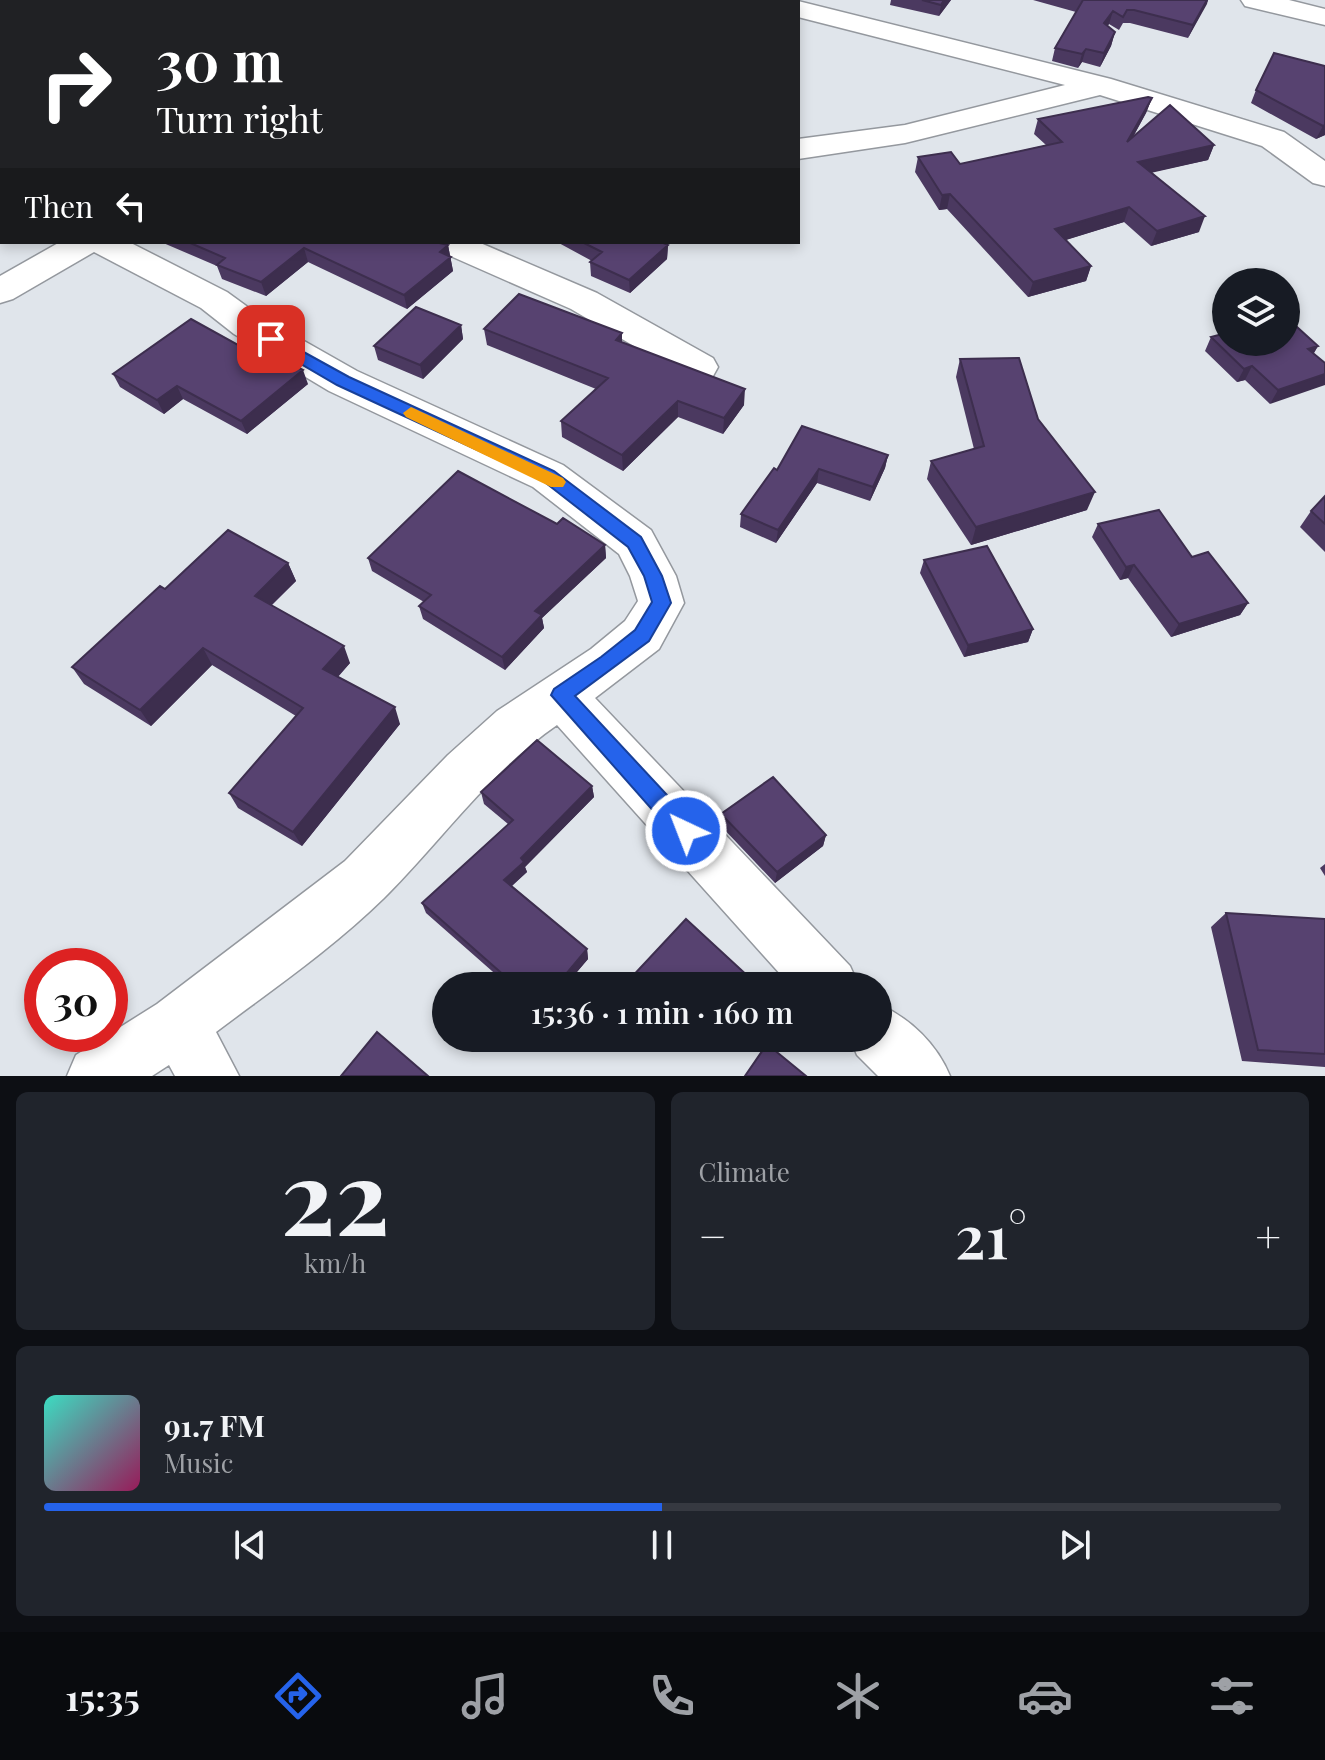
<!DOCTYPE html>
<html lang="en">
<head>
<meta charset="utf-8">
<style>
  :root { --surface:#171b24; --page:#20242c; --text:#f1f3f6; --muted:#9ea1a6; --line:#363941; --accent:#2563eb }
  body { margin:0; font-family:"Playfair Display",serif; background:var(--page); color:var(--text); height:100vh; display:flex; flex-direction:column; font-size:30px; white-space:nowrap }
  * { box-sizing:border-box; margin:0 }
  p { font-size:26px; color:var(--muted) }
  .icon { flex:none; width:44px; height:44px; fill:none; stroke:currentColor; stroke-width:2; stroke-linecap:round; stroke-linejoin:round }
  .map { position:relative; height:1076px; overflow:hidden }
  .sheet { display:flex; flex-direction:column; gap:16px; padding:16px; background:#0d0f14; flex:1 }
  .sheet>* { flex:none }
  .hud { position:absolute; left:0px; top:0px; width:800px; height:244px; box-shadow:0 4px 12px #0003; background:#202124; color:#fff; overflow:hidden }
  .buttons { position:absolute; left:1212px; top:268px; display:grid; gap:16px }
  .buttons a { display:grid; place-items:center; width:88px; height:88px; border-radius:50%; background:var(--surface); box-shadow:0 4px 12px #0003; font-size:40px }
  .speed { position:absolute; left:24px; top:948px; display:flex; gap:16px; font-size:40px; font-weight:700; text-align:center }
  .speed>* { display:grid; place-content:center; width:104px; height:104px; border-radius:50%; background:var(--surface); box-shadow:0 4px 12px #0003; line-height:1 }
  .speed .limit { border:12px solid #d22; background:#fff; color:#111 }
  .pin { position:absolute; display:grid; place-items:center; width:68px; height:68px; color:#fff; margin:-34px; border-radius:16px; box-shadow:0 4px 12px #0006 }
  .me { position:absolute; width:88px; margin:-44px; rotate:317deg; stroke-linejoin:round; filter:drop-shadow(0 0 6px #0008) }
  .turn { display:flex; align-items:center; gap:28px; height:168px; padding:0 24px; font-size:36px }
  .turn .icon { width:104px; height:104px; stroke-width:2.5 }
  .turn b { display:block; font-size:56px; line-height:68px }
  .then { display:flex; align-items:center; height:76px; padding:0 24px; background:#0003; gap:16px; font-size:30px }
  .big { font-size:60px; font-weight:600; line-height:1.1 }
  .sheet .card { flex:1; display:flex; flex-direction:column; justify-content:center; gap:12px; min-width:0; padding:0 28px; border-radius:12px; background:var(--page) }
  .sheet .dial { align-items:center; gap:0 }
  .dial b { font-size:104px; line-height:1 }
  .song { display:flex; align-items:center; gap:24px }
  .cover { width:96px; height:96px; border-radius:12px; background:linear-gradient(135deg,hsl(170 70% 55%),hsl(330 70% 35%)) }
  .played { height:8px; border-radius:4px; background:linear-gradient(90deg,var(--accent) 50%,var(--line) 50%) }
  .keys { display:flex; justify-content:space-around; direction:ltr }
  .heat { display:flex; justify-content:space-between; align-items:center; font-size:44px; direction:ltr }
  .sheet .tiles { flex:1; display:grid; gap:16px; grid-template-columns:1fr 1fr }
  .card:last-child { grid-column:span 2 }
  .trip { position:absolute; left:432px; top:972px; width:460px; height:80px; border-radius:40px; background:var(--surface); box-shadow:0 4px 12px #0003; font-weight:600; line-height:80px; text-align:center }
  .dock { display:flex; height:128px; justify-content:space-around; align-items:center; background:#090b0e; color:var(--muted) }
  .dock .icon { width:56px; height:56px }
  .dock .active { color:var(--accent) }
  .dock b { font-size:36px; color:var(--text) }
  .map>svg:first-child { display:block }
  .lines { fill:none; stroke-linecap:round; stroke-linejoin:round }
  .minor-casing { stroke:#94989e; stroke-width:3 }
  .minor { fill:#fff; fill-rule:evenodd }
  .wall { fill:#4b3960 }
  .shaded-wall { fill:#3d2e4e }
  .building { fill:#574270; stroke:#3d2e4e; stroke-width:2 }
  .route { fill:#2563eb; stroke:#184099; stroke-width:2 }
  .slow { fill:#f59e0b }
</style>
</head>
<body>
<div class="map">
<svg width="1325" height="1076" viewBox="0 0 1325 1076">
  <rect width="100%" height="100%" fill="#e0e5eb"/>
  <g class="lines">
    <g class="minor-casing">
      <path id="minor" d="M 1241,0 L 1289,0 L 1325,9 L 1325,25 L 1245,6 Z
        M 798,1 L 1111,79 L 1284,132 L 1325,161 L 1325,186 L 1313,183 L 1262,146 L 1100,95 L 905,143 L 798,159 L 798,139 L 905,125 L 1065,85 L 798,17 L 798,2 L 793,2 Z
        M 0,90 L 2,90 L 2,109 L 0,109 Z
        M 60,242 L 129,242 L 227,292 L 260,316 L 357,371 L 563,465 L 651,530 L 676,576 L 684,603 L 659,649 L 595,698 L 850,966 L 859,986 L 791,986 L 557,725 C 489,772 442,840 384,898 C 333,948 273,989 216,1032 L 239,1076 L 175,1076 L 169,1065 L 152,1076 L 67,1076 L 76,1055 L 157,1004 L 345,861 L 448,755 L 497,711 L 591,649 L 625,621 L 638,601 L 630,576 L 619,554 L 533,487 L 329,391 L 234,334 L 201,308 L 94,252 L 13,299 L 0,303 L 0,276 Z
        M 421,242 L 478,242 L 597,293 L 713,358 L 718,367 L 713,376 L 699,380 L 685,376 L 571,309 L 446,254 L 426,250 Z
        M 878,1004 C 910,1018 937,1044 950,1076 L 878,1076 L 857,1055 L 850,1038 L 878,1038 Z"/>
    </g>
    <use href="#minor" class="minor"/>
  </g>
  <path class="wall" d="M 891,0 L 951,0 L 939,16 L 890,5 Z
    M 1033,0 L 1208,0 L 1188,38 L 1130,23 L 1123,23 L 1119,30 L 1109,24 L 1107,26 L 1115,32 L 1111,46 L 1100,67 L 1082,62 L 1078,68 L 1052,61 L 1055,48 L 1076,12 Z
    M 1325,66 L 1325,135 L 1316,139 L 1251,103 L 1256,90 Z
    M 1152,98 L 1146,113 L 1133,137 L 1214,145 L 1208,160 L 1152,172 L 1199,232 L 1151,246 L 1124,222 L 1065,240 L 1091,266 L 1086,281 L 1028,297 L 947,209 L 939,210 L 915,172 L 918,157 L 960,164 L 1046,145 L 1034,134 L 1038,119 Z
    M 161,242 L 435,242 L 448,245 L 453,271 L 407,309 L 308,262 L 266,296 L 222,279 L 217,266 Z
    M 557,242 L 661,242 L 668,245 L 667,259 L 630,293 L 591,276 L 590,262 L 592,261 Z
    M 461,325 L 463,339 L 423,379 L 378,360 L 374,346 Z
    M 484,329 L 622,333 L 622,342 L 744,405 L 723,434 L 678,417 L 623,471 L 562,437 L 561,421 L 596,389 L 487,345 Z
    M 1211,337 L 1318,346 L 1314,353 L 1270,404 L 1245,380 L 1237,382 L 1205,351 Z
    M 960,359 L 1038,419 L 1087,510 L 971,545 L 927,479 L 931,461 L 974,449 L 956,377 Z
    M 113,374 L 308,384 L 247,434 L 183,399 L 164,414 L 120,387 Z
    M 888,455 L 885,468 L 870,501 L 817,483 L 776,543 L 740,527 L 741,514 L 777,470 Z
    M 1325,496 L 1325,552 L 1300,527 L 1311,511 Z
    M 557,524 L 605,545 L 606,558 L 542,618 L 544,628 L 505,670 L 423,619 L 419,606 L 424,602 L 372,571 L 368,558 Z
    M 1098,524 L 1192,557 L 1248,603 L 1240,615 L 1171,637 L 1128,578 L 1120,580 L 1092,537 Z
    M 924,560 L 1033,629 L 1028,642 L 964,657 L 920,573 Z
    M 288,563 L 296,581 L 272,605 L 350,663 L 338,677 L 400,724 L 302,846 L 238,808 L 229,793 L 296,716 L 212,665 L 151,726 L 84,684 L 72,667 L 165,589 Z
    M 592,786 L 594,797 L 525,867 L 527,872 L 512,886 L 587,949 L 588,959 L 565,986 L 509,986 L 426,913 L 422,903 L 508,824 L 484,804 L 481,792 Z
    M 721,814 L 826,835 L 823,846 L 775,883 L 720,825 Z
    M 1325,864 L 1325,876 L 1320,868 Z
    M 1226,913 L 1325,919 L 1325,1067 L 1242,1061 L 1211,927 Z
    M 678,1038 L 705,1038 L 692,1052 Z"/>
  <path class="shaded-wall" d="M 944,0 L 951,0 L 939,16 L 941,5 Z
    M 1207,0 L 1208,0 L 1207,4 L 1188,38 L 1193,25 Z
    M 1113,11 L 1109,24 L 1100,36 L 1104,23 Z
    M 1115,32 L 1111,46 L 1100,67 L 1104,53 Z
    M 1086,49 L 1082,62 L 1078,68 L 1082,54 Z
    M 1152,98 L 1146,113 L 1122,157 L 1127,142 Z
    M 1325,125 L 1325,135 L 1316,139 L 1323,126 Z
    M 1214,145 L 1208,160 L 1133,177 L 1138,162 Z
    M 2,188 L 2,205 L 0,206 L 0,189 Z
    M 950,194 L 947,209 L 939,210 L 942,195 Z
    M 1129,207 L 1124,222 L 1050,245 L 1055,229 Z
    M 1205,216 L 1199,232 L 1151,246 L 1157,231 Z
    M 448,245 L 453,271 L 407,309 L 404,295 L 440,252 Z
    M 668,245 L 667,259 L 630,293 L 629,280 Z
    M 304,248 L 308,262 L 266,296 L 261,282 Z
    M 1091,266 L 1086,281 L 1028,297 L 1033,282 Z
    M 461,325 L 463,339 L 423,379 L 420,365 Z
    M 622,333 L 622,349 L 616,340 Z
    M 1318,346 L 1310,359 L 1308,349 Z
    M 1252,366 L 1245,380 L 1237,382 L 1244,369 Z
    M 303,370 L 308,384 L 247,434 L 241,421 Z
    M 1325,374 L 1325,385 L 1270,404 L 1278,390 Z
    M 177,386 L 183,399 L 164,414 L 157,400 Z
    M 745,389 L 744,405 L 723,434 L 724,418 Z
    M 678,401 L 678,417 L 623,471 L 622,455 Z
    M 888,455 L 885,468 L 870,501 L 873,487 Z
    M 819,469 L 817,483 L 776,543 L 778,530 Z
    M 1095,492 L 1087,510 L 971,545 L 976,527 Z
    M 605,545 L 606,558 L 542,618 L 544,628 L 505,670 L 502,657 L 535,611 Z
    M 288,563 L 296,581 L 263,613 L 255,596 Z
    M 1134,565 L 1128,578 L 1120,580 L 1126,567 Z
    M 1248,603 L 1240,615 L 1171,637 L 1179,624 Z
    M 1033,629 L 1028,642 L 964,657 L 968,645 Z
    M 344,646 L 350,663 L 330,685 L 323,669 Z
    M 203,648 L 212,665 L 151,726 L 140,710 Z
    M 395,707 L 400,724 L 302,846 L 293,832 Z
    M 592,786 L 594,797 L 525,867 L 527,872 L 507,890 L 504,880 L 521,858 Z
    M 826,835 L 823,846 L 775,883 L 777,872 Z
    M 587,949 L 588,959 L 565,986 L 556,986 Z
    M 698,1038 L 705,1038 L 692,1052 L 693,1044 Z"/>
  <path class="building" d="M 0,0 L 650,0 L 655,2 L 2,2 L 2,86 L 0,87 Z
    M 922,0 L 944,0 L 941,5 Z
    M 1082,0 L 1207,0 L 1193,25 L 1134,10 L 1127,10 L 1123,17 L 1113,11 L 1104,23 L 1115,32 L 1104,53 L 1086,49 L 1082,54 L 1055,48 L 1083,0 Z
    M 1274,53 L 1325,66 L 1325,125 L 1323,126 L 1256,90 Z
    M 1148,97 L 1152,98 L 1127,142 L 1170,105 L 1214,145 L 1138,162 L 1205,216 L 1157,231 L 1129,207 L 1055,229 L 1091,266 L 1033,282 L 950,194 L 942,195 L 918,157 L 951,152 L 960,164 L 1062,142 L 1038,119 Z
    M 0,113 L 2,114 L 2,188 L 0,189 Z
    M 188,242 L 435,242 L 448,245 L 440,252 L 451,257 L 404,295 L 304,248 L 261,282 L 217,265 L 225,258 Z
    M 582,242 L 661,242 L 668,245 L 629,280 L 590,262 L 602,252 Z
    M 519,294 L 622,333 L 616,340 L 745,389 L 724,418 L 678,401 L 622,455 L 561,421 L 608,378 L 484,329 Z
    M 416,307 L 461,325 L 420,365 L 374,346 Z
    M 1286,317 L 1318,346 L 1308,349 L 1325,363 L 1325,374 L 1278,390 L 1252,366 L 1244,369 L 1211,337 L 1226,333 L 1226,342 L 1286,342 Z
    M 191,319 L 258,356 L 265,350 L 303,370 L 241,421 L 177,386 L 157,400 L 113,374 Z
    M 1019,358 L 1038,419 L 1095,492 L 976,527 L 931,461 L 984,446 L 960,359 Z
    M 802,426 L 888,455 L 873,487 L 819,469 L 778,530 L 741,514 L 774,468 L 777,470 Z
    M 458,471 L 557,524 L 563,518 L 605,545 L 535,611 L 542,615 L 502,657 L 419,606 L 431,595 L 368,558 Z
    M 1325,496 L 1325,524 L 1311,511 Z
    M 1159,510 L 1192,557 L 1208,552 L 1248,603 L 1179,624 L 1134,565 L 1126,567 L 1098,524 Z
    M 228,530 L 288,563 L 255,596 L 344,646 L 323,669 L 395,707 L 293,832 L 229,793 L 303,708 L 203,648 L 140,710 L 72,667 L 160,586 L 165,589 Z
    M 987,546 L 1033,629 L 968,645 L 924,560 Z
    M 537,740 L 592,786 L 521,858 L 524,862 L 504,880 L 587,949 L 556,986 L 516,986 L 422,903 L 513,820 L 481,792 Z
    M 773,777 L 826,835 L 777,872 L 721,814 Z
    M 1226,913 L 1325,919 L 1325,1054 L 1258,1050 Z
    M 686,919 L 750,978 L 743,986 L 633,986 L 628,981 Z
    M 377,1032 L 428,1076 L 341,1076 Z
    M 687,1038 L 698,1038 L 693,1044 Z
    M 767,1044 L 806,1076 L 745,1076 Z"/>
  <path class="route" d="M 271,334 L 349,377 L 554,471 L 641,537 L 662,576 L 671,603 L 649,641 L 575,696 L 694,824 L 697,831 L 694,839 L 686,842 L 678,839 L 551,695 L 554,689 L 601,657 L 635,630 L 652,602 L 644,576 L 628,547 L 542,480 L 337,385 L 265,343 L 263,339 Z"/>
  <path class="slow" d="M 411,407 L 563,478 L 566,482 L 563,487 L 551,487 L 406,417 L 403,413 Z"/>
</svg>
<div class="buttons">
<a><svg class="icon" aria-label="layers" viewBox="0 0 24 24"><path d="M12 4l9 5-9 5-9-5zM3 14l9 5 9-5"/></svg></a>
</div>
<div class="speed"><div class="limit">30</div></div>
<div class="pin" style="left:271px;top:339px;background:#d93025"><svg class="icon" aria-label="arrive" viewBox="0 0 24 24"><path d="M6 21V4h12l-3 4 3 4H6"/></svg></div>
<svg class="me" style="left:686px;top:831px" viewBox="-20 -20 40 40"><circle r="17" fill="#2563eb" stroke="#fff" stroke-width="3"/><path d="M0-11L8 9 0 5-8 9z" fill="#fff"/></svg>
<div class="trip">15:36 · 1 min · 160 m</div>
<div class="hud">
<div class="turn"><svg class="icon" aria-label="right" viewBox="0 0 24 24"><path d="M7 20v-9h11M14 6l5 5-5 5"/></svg><div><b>30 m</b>Turn right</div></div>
<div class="then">Then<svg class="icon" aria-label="left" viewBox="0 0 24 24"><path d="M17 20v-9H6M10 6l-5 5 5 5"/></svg></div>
</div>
</div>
<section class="sheet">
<div class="tiles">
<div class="card dial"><b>22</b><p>km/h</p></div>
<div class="card"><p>Climate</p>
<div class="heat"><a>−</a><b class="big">21°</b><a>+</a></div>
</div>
<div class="card">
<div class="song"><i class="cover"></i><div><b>91.7 FM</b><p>Music</p></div></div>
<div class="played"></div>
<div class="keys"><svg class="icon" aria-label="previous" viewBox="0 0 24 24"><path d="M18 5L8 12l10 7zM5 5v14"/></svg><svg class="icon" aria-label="pause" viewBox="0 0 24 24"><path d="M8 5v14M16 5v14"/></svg><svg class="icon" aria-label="next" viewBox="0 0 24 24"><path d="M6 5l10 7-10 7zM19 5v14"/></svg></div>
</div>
</div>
</section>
<nav class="dock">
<b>15:35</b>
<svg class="icon active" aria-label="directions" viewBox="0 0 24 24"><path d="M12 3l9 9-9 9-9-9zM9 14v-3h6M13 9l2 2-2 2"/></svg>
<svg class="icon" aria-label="music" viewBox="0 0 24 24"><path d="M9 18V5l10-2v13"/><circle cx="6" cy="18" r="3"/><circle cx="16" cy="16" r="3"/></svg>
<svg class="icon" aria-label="phone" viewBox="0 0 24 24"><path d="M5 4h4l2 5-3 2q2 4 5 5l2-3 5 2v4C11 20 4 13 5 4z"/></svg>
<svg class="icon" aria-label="climate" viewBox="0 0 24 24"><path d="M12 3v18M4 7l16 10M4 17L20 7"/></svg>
<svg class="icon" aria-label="car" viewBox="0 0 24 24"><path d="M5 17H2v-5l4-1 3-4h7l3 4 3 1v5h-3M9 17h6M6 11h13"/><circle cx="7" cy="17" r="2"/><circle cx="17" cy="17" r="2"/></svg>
<svg class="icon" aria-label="filters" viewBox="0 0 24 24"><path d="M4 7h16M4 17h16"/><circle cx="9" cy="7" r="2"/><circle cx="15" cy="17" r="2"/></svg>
</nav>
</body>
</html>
